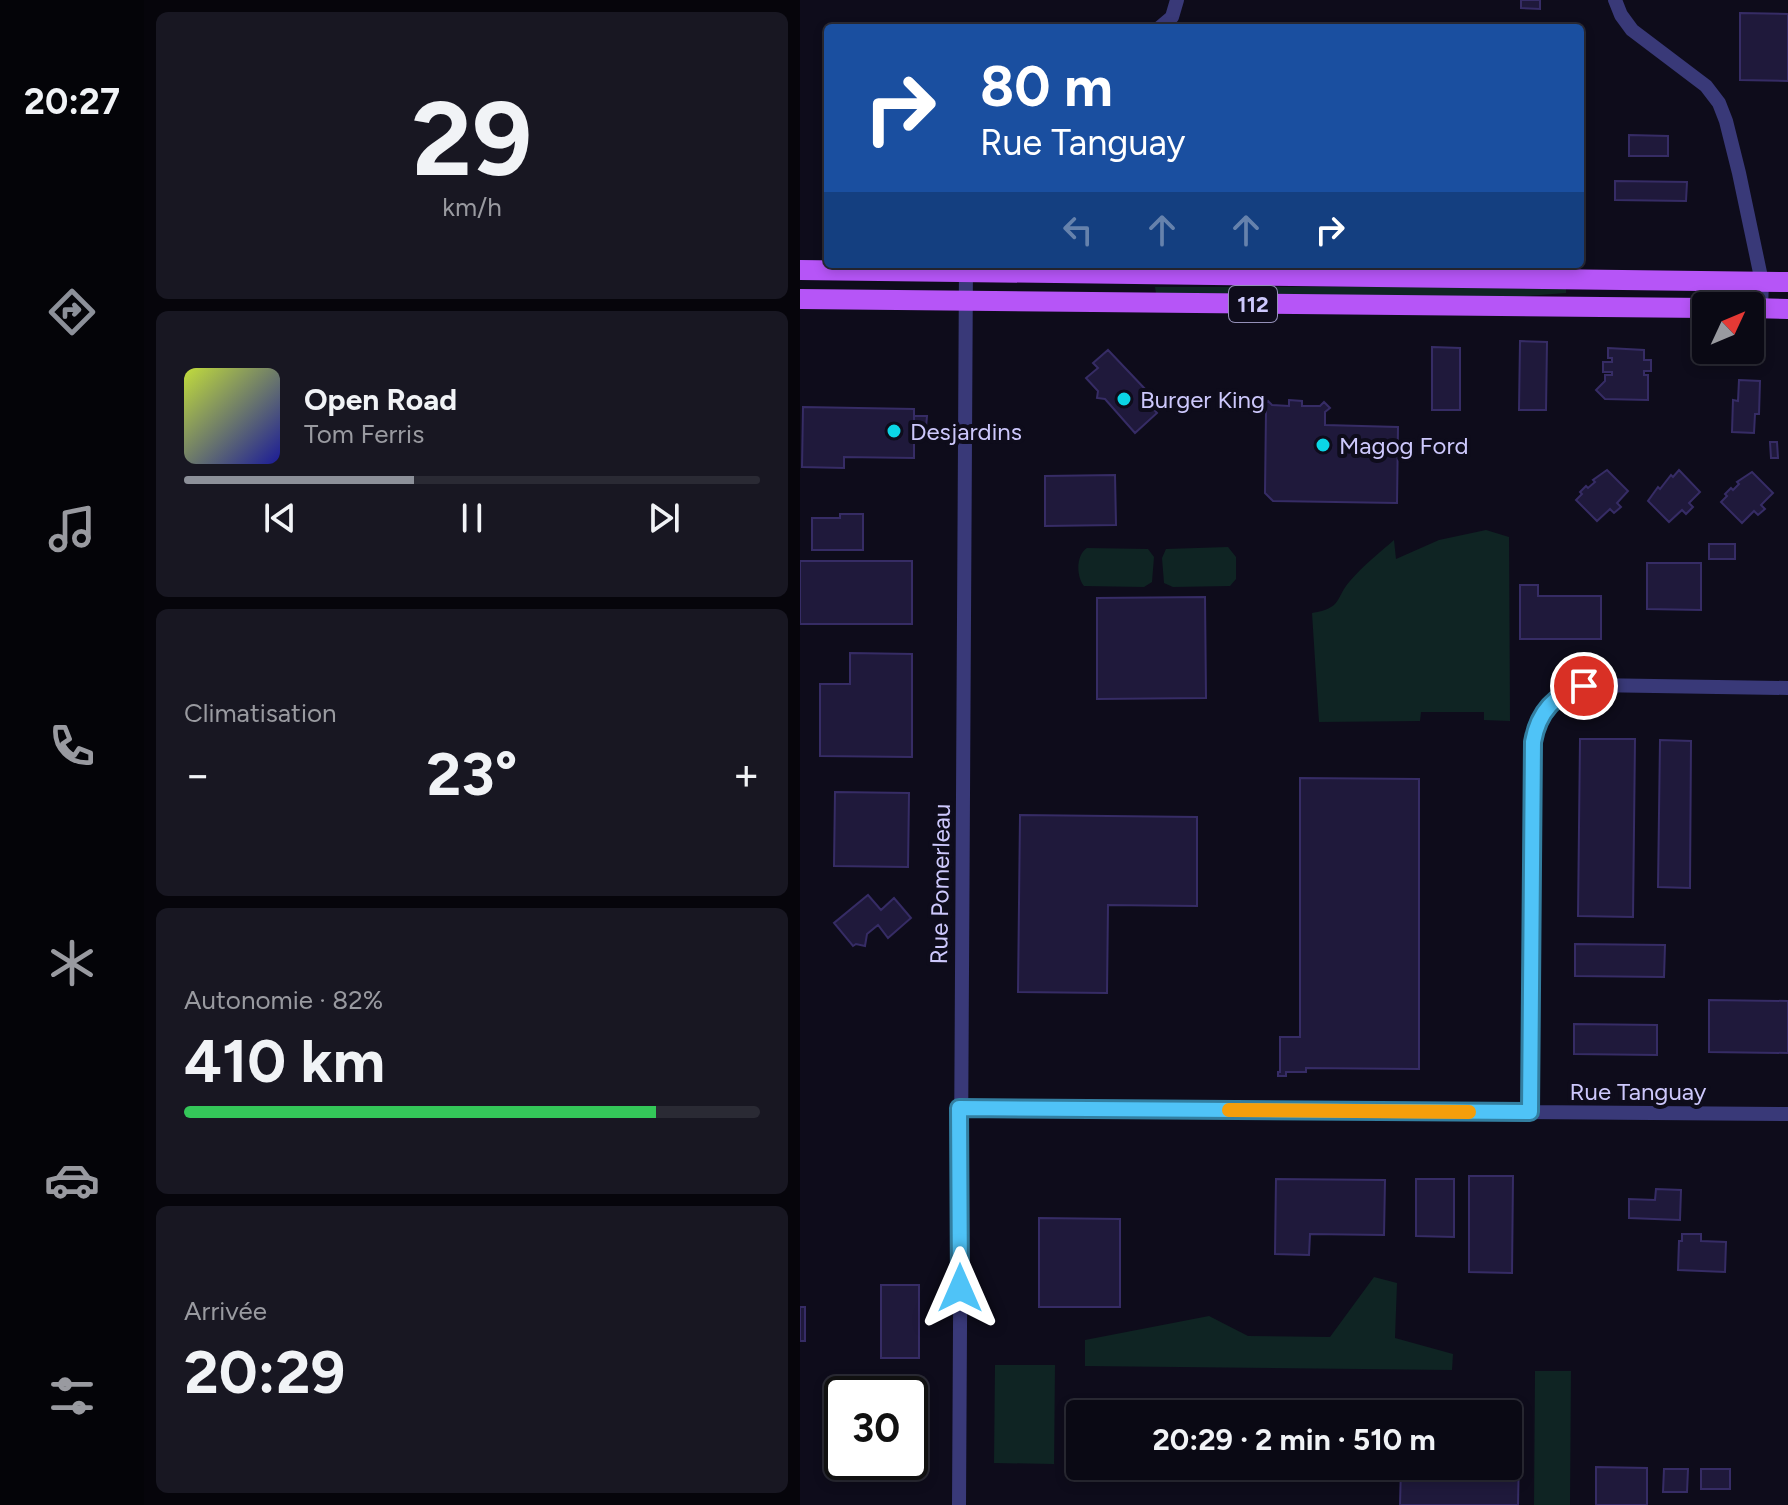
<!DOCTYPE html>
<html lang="fr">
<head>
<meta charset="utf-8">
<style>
  :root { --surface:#0a0914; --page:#181722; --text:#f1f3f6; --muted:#999aa0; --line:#2a2a34; --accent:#8c9099 }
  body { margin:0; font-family:Figtree,sans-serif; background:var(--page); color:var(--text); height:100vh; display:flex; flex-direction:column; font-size:30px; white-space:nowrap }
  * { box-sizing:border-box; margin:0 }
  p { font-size:26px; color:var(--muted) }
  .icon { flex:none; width:44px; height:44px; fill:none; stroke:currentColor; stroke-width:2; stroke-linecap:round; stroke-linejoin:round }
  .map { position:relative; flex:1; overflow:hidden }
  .panel { display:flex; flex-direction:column; gap:12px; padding:12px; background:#06050b; width:656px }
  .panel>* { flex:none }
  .guide { position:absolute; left:24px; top:24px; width:760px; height:244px; border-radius:8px; box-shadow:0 4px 12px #0003,0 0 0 2px var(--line); background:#1a4fa0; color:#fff; overflow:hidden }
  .needle { width:52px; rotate:46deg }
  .controls { position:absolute; left:892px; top:292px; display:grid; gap:16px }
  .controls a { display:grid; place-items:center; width:72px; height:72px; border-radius:8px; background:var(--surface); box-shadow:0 4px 12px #0003,0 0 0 2px var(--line); font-size:40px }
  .speed { position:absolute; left:24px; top:1376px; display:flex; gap:16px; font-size:40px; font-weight:700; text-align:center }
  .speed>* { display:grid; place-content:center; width:104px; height:104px; border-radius:50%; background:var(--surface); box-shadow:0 4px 12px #0003,0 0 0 2px var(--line); line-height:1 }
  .speed .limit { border:4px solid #111; border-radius:12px; background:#fff; color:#111 }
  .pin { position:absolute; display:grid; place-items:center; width:68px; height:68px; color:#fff; margin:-34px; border:4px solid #fff; border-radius:50%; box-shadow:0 2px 8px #0007 }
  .me { position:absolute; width:88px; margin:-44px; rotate:0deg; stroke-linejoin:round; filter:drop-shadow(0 0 6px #0008) }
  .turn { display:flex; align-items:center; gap:28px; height:168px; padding:0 24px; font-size:36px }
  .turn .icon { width:104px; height:104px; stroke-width:2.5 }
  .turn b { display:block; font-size:56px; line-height:68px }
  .lanes { display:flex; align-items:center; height:76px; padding:0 24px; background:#0003; justify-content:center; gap:40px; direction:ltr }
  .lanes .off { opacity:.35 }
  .big { font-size:60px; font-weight:700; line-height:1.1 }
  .panel .widget { flex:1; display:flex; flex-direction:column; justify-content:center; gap:12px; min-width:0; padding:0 28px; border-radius:12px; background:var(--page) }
  .panel .dial { align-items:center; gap:0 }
  .dial b { font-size:104px; line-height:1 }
  .song { display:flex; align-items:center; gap:24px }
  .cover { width:96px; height:96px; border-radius:12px; background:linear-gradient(135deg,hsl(70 70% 55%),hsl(240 70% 35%)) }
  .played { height:8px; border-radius:4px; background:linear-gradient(90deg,var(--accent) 40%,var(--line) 40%) }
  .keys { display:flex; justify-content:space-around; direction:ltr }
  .heat { display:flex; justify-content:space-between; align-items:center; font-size:44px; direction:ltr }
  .charge { height:12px; border-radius:6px; background:linear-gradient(90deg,#34c759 82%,var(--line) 0) }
  .trip { position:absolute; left:266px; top:1400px; width:456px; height:80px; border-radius:8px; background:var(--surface); box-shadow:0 4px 12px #0003,0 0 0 2px var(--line); font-weight:700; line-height:80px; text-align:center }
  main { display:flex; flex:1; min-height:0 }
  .tabs { display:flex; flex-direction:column; width:144px; justify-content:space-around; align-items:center; background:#040408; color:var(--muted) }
  .tabs .icon { width:56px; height:56px }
  .tabs .selected { color:var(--accent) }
  .tabs b { font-size:36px; color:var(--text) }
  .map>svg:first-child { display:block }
  .green { fill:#0f2423 }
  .building { fill:#1f193b; stroke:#362c65; stroke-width:2 }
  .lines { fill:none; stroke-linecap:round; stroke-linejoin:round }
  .street { stroke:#393978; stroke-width:14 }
  .primary { stroke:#b655f7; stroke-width:20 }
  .route-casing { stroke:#337fa1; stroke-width:20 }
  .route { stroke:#4fc3f7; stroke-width:14 }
  .slow { stroke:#f59e0b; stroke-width:14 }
  .poi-dot { fill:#0bd5e5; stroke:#0e0c1b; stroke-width:3 }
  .labels { text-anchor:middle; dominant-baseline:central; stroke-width:8; stroke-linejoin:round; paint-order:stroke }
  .shield { fill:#0e0c1b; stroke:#9490b8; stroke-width:2 }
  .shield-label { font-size:22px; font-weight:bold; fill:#cdc8fc }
  .poi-label { font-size:24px; fill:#cdc8fc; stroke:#0e0c1b; text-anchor:start }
  .street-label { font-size:24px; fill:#cdc8fc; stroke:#0e0c1b }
</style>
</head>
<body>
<main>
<nav class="tabs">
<b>20:27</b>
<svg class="icon selected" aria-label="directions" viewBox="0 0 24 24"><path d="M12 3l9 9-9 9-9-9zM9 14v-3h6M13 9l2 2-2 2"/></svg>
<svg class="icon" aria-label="music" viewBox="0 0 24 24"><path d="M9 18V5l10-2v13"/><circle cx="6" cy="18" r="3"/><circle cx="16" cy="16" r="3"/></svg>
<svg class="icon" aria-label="phone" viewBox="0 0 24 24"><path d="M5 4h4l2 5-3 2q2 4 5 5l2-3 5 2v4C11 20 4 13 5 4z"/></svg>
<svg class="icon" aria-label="climate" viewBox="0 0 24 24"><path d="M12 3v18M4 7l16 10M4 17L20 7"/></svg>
<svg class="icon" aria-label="car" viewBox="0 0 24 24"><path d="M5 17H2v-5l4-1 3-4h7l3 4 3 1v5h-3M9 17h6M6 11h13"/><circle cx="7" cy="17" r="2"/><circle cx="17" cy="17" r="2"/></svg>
<svg class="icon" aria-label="filters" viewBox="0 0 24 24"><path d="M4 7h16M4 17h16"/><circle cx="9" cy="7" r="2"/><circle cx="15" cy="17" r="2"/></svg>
</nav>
<section class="panel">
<div class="widget dial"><b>29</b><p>km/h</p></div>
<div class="widget">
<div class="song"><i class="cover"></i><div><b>Open Road</b><p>Tom Ferris</p></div></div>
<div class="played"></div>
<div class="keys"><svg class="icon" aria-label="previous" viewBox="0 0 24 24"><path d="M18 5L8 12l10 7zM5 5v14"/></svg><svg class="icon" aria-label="pause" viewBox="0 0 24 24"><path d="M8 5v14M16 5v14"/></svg><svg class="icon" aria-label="next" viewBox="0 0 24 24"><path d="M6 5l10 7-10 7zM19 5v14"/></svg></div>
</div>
<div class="widget"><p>Climatisation</p>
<div class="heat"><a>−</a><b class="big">23°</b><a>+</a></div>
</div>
<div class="widget"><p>Autonomie · 82%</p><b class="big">410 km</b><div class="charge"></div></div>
<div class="widget"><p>Arrivée</p><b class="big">20:29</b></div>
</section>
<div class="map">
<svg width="988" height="1505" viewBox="0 0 988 1505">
  <rect width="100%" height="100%" fill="#0e0c1b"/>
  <path class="green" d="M 355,287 L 766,287 L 766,293 L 713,297 L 356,293 Z
    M 686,530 L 709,537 L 710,721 L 684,720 L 684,712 L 621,712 L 620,721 L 519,722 L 512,613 C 543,608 535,598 550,581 C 563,566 579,553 594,540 L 596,559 L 639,540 Z
    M 428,547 L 436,557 L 436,579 L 430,586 L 373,587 L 364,583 L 362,558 L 366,549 Z
    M 287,548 L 348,549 L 354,557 L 352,582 L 344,587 L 284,586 C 276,576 276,555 287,548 Z
    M 574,1277 L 597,1283 L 595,1338 L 653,1354 L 652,1370 L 285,1366 L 285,1340 L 409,1316 L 448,1336 L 530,1337 Z
    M 195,1365 L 255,1365 L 254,1464 L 194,1463 Z
    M 735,1371 L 771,1371 L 770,1505 L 734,1505 Z"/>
  <path class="building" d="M 721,0 L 740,0 L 740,9 L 721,8 Z
    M 940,13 L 988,14 L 988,81 L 940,80 Z
    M 829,135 L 868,136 L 868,156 L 829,156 Z
    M 815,181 L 887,182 L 886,201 L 815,200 Z
    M 720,341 L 747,342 L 746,410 L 719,410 Z
    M 632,347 L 660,348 L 660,410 L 632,410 Z
    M 808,348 L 844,350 L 844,360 L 851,360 L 851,371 L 844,371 L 844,375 L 848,375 L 848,400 L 805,399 L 796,390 L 805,381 L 805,375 L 812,375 L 812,372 L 803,372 L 803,362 L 812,362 L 812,358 L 808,358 Z
    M 308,350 L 346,390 L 341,394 L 357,413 L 335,433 L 305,399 L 297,398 L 298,391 L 286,378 L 298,368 L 293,363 Z
    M 939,380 L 960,381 L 959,414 L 955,414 L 954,433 L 932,432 L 933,400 L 938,401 Z
    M 489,400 L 502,401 L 502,406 L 520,406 L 524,402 L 530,408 L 525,412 L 525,425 L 598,427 L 597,503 L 473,501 L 465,493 L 466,411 L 462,407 L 468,401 L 472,405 L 489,406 Z
    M 3,407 L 114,409 L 114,458 L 44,457 L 44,468 L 2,467 Z
    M 114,416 L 127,416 L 126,428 L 114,427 Z
    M 970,442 L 977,442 L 978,458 L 971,458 Z
    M 807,470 L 828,491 L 817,503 L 821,507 L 814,513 L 810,509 L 797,521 L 776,500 L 782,494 L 780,492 L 786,486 L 788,488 L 795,482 L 793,480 Z
    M 879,470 L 900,492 L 889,503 L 893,507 L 886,514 L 882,510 L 869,522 L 848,501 L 858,487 L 860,489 L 871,475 L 873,477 Z
    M 952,472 L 973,493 L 961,505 L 965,509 L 958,515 L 954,511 L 942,523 L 921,502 L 927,496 L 925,494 L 931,488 L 933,490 L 939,484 L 937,482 Z
    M 315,475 L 316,525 L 245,526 L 245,476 Z
    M 40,514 L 63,514 L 63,550 L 12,550 L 12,518 L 40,518 Z
    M 909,544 L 935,544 L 935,559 L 909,559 Z
    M 0,561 L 112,561 L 112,624 L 0,624 Z
    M 847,563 L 901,563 L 901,610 L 847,609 Z
    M 720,585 L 738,585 L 738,596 L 801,596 L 801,639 L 720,639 Z
    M 405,597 L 406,698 L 297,699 L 297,598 Z
    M 50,653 L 112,654 L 112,757 L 20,756 L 20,684 L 50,684 Z
    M 780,739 L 835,739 L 833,917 L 778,916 Z
    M 860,740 L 891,741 L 890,888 L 858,887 Z
    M 500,778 L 619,779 L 619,1069 L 506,1068 L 506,1072 L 486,1072 L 486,1076 L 478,1076 L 478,1072 L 480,1072 L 480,1037 L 500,1037 Z
    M 35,792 L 109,793 L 108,867 L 34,866 Z
    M 220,815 L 397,817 L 397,906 L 308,905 L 307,993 L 218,992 Z
    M 68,895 L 81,910 L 94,898 L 111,918 L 88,938 L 78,925 L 67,934 L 65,946 L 56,944 L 53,946 L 34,923 Z
    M 775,944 L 865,945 L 864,977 L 775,976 Z
    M 909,1000 L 988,1001 L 988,1053 L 909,1052 Z
    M 774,1024 L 857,1025 L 857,1055 L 774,1054 Z
    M 669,1176 L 713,1176 L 712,1273 L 669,1272 Z
    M 476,1179 L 585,1180 L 584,1235 L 510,1234 L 509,1255 L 475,1254 Z
    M 616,1179 L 654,1179 L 654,1237 L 616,1236 Z
    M 856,1189 L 881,1190 L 880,1220 L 829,1218 L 829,1199 L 855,1200 Z
    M 239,1218 L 320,1219 L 320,1307 L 239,1307 Z
    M 882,1234 L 901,1234 L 901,1241 L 926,1242 L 925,1272 L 878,1270 L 879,1241 L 882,1241 Z
    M 81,1285 L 119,1285 L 119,1358 L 81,1358 Z
    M 0,1307 L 5,1307 L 5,1341 L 0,1341 Z
    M 708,1454 L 719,1455 L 718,1505 L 600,1505 L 601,1466 L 708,1466 Z
    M 796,1467 L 847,1468 L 847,1505 L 796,1505 Z
    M 864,1469 L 888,1469 L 887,1492 L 863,1492 Z
    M 901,1469 L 930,1469 L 930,1489 L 901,1489 Z"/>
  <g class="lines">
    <path class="street" d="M 815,0 L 821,15 L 832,30 L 906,86 L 919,103 L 926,121 L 939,173 L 962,282 L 961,308
      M 359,28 L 372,17 L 377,0
      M 159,1108 L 988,1114
      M 730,1112 L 733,742 C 738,710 759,688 792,685 L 988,688
      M 159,1505 L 166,264"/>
    <path class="primary" d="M 0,270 L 988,282
      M 0,299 L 906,308
      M 950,308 L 988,309"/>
  </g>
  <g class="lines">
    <g class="route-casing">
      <path id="route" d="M 160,1288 L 159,1108 L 730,1112 L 733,742 C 738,713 755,693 784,686"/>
    </g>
    <use href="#route" class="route"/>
    <path class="slow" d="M 429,1110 L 669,1112"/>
  </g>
  <g class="poi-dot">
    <circle cx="324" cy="399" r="8"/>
    <circle cx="94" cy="431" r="8"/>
    <circle cx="523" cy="445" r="8"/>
  </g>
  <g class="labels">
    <rect class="shield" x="429" y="286" width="48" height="36" rx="6"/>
    <g class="shield-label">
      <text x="453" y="304">112</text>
    </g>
    <g class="poi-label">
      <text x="340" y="399">Burger King</text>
      <text x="110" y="431">Desjardins</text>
      <text x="539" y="445">Magog Ford</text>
    </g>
    <g class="street-label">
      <text transform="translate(140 884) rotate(-89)">Rue Pomerleau</text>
      <text x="838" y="1091">Rue Tanguay</text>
    </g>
  </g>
</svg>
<div class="controls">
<a><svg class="needle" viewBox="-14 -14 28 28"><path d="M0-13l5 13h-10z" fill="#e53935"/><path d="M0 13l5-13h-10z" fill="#999aa0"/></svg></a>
</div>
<div class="speed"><div class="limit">30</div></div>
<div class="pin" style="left:784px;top:686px;background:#d93025"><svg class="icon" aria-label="arrive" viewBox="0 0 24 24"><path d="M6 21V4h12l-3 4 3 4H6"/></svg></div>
<svg class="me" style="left:160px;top:1288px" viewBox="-20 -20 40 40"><path d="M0-17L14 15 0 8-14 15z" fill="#4fc3f7" stroke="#fff" stroke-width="4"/></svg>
<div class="trip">20:29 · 2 min · 510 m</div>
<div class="guide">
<div class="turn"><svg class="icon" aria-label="right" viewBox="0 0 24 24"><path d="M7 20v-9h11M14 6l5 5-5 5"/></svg><div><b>80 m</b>Rue Tanguay</div></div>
<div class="lanes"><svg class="icon off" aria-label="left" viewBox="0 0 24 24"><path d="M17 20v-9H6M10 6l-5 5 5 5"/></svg><svg class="icon off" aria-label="ahead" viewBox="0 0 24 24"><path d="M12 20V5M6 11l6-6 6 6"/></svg><svg class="icon off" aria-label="ahead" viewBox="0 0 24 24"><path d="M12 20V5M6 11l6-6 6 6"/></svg><svg class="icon" aria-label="right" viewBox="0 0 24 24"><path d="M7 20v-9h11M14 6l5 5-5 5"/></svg></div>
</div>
</div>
</main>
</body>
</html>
